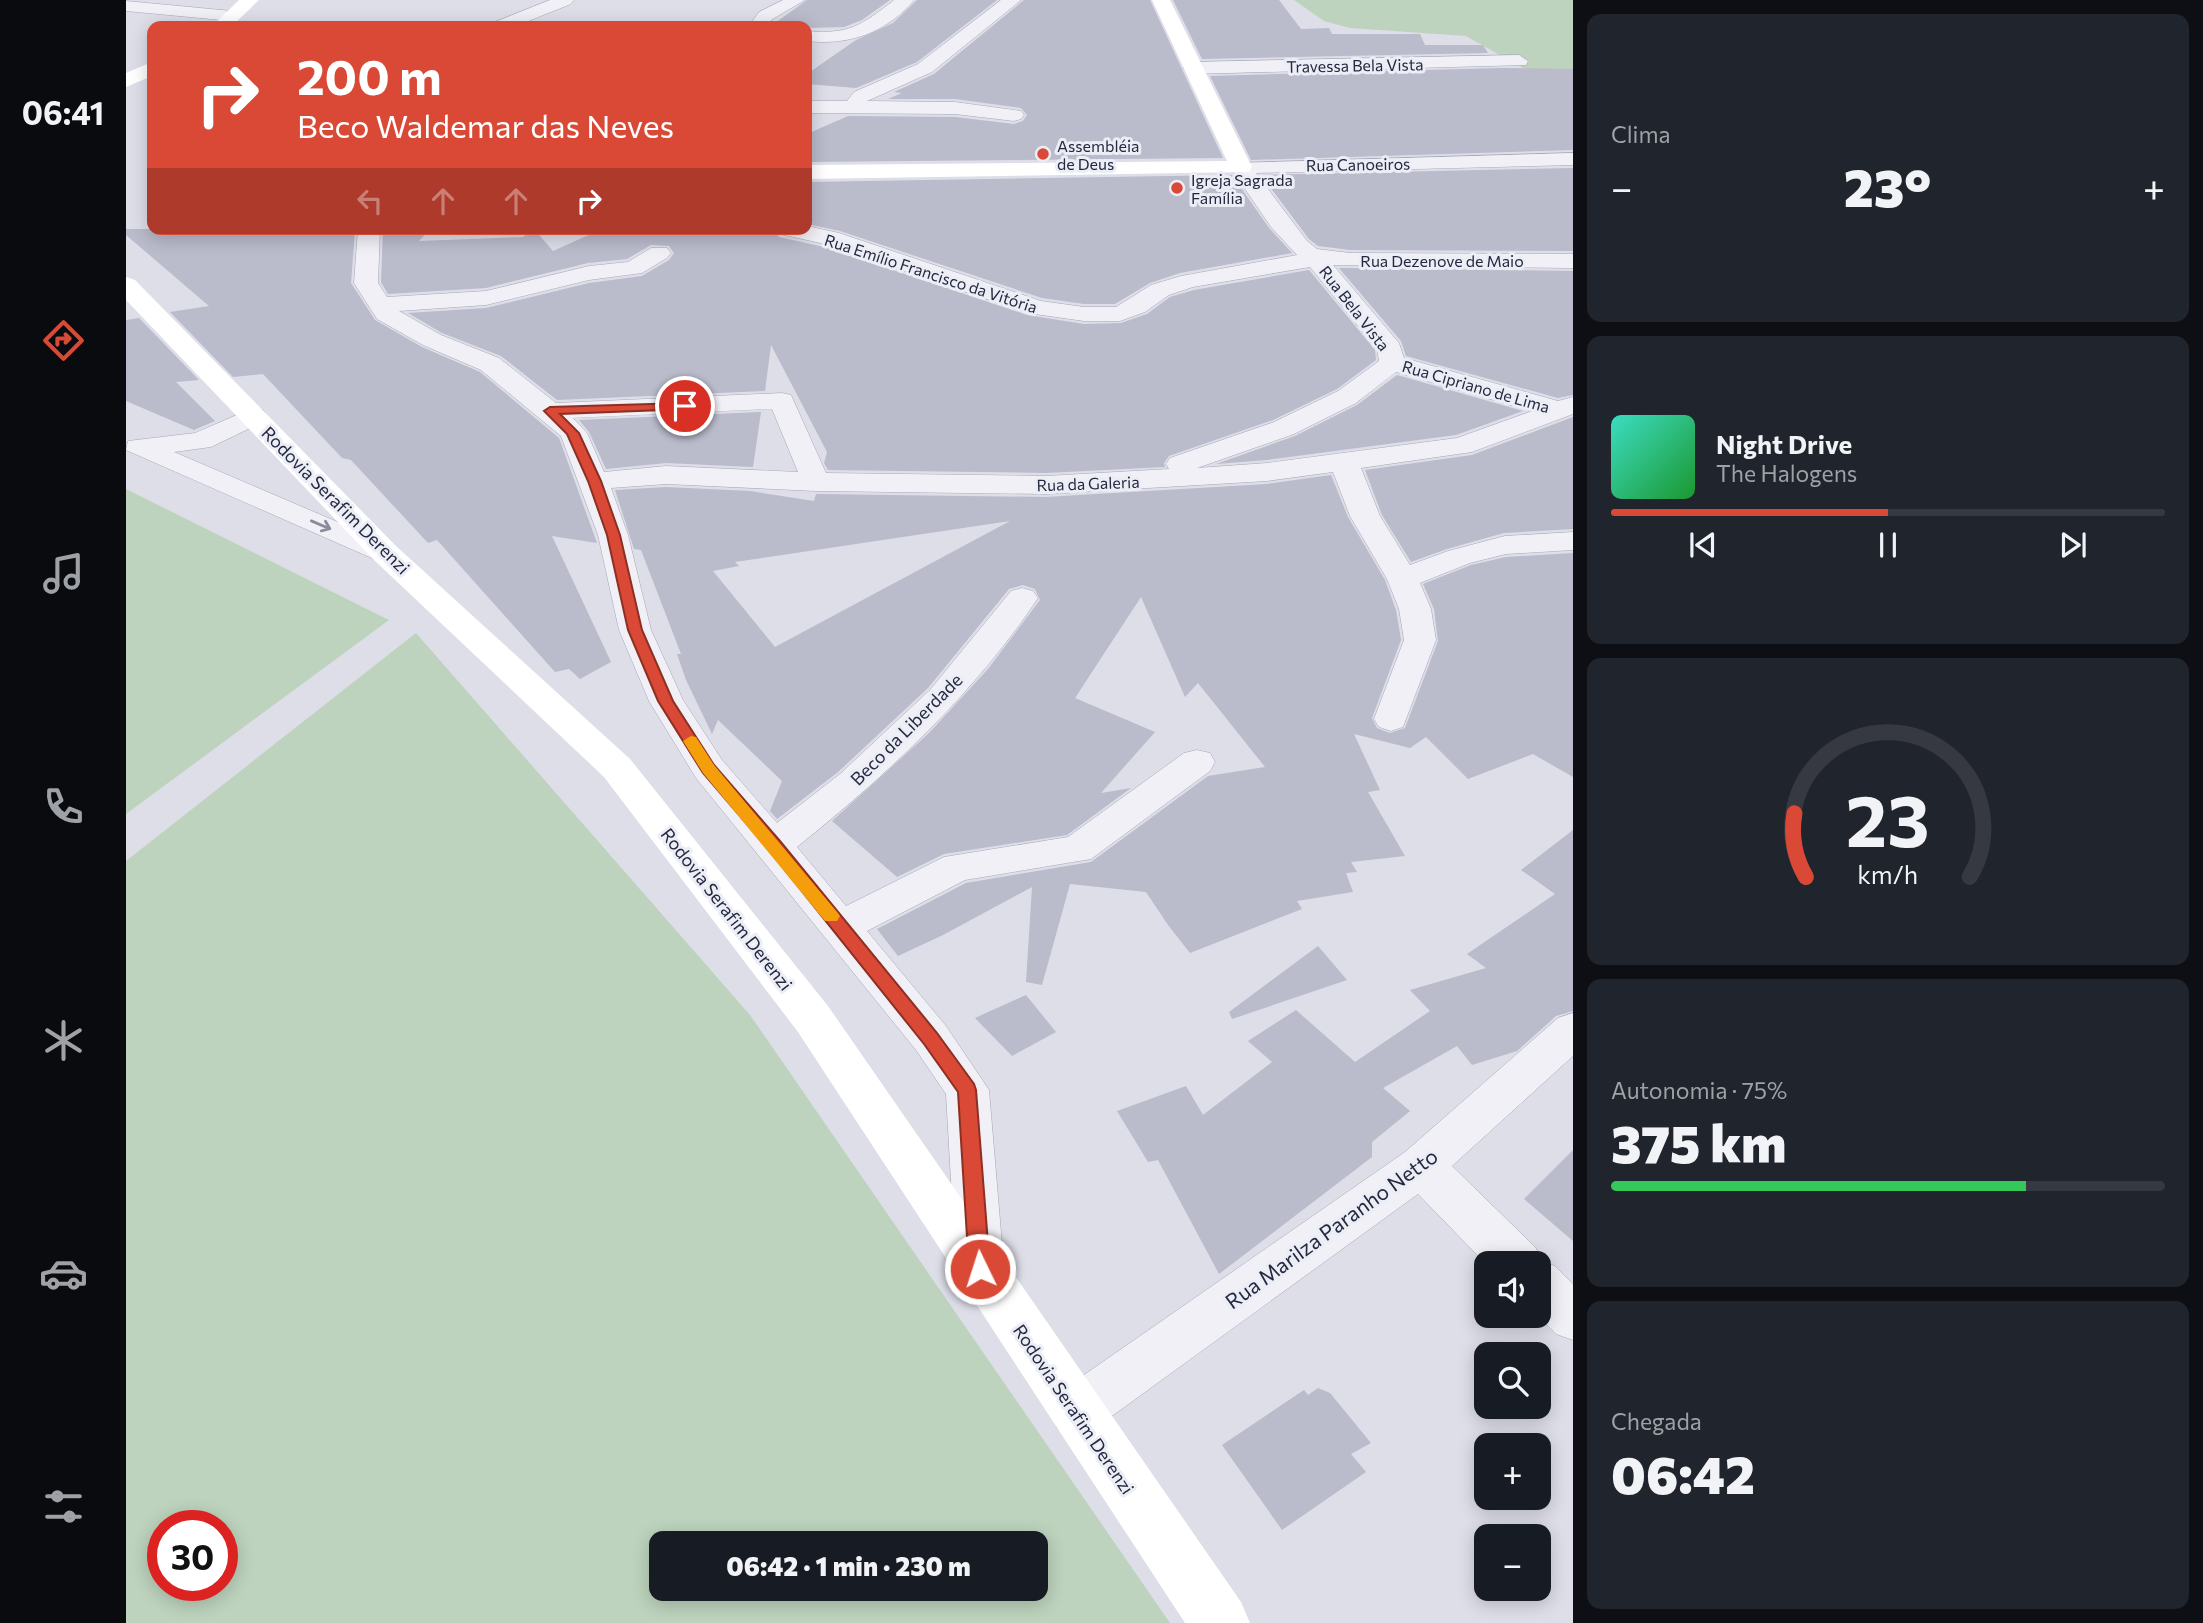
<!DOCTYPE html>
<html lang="pt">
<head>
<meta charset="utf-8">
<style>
  :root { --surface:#171b24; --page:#20242c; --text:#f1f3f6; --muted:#9ea1a6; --line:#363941; --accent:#d94936 }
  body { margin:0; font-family:Commissioner,sans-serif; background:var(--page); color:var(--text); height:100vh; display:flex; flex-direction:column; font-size:26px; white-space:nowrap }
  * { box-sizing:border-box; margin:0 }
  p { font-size:23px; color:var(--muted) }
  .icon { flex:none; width:38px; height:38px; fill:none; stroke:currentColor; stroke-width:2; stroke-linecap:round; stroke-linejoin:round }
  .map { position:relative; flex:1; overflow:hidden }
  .side { display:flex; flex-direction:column; gap:14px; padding:14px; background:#0d0f14; width:630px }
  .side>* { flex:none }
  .top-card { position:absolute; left:21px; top:21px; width:665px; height:214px; border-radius:14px; box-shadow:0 4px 18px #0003; background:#d94936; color:#fff; overflow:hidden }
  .tools { position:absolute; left:1348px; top:1251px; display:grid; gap:14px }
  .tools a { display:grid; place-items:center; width:77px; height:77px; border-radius:14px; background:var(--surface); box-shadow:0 4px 18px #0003; font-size:35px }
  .speed { position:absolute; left:21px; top:1510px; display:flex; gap:14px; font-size:35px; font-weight:700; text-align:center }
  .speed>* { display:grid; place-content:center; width:91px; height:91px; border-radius:50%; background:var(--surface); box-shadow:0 4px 18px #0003; line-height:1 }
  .speed .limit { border:10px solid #d22; background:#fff; color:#111 }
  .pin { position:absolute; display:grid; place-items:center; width:60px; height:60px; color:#fff; margin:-30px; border:4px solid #fff; border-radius:50%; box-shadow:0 2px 7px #0007 }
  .me { position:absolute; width:77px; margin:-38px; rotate:356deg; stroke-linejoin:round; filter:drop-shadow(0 0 5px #0008) }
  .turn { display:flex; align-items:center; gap:24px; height:147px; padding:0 35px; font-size:32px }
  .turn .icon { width:91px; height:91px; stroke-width:2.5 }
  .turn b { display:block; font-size:49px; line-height:60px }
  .lanes { display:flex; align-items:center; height:66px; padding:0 35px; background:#0003; justify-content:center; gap:35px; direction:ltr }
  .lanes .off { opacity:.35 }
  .big { font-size:52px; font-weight:800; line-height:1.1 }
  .side .tile { flex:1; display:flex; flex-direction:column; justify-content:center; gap:10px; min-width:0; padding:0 24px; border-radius:14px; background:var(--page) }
  .side .dial { align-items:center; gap:0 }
  .dial svg { height:182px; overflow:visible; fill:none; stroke:var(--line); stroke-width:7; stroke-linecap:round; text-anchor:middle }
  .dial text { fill:var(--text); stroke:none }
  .song { display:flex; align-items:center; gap:21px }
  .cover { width:84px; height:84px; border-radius:10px; background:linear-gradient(135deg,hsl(170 70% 55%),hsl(130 70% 35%)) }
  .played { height:7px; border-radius:4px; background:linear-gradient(90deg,var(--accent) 50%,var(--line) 50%) }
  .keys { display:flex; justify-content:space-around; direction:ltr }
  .heat { display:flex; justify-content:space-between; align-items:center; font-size:38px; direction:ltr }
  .charge { height:10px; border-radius:5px; background:linear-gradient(90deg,#34c759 75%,var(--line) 0) }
  .trip { position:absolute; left:523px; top:1531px; width:399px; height:70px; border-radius:14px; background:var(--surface); box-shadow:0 4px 18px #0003; font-weight:800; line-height:70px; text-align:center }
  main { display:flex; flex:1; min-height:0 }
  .menu { display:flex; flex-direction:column; width:126px; justify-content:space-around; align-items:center; background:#090b0e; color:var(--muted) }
  .menu .icon { width:49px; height:49px }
  .menu .current { color:var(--accent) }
  .menu b { font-size:32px; color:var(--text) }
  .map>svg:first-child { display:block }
  .green { fill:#bdd3bd; fill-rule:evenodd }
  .building { fill:#babbcb; fill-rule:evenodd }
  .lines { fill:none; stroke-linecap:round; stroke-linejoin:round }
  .street-casing { stroke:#a6a7b6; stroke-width:1 }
  .street { fill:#f0f0f6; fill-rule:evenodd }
  .secondary { fill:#fff; fill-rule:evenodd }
  .oneway { stroke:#8a8c9b }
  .route { fill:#d94936; stroke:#8d2f23; stroke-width:2 }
  .slow { fill:#f59e0b }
  .poi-dot { fill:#d94936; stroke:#eceef6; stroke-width:2.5 }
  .labels { text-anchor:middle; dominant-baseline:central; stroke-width:6; stroke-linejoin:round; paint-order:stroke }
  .far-street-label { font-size:16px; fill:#252840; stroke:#eceef6 }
  .far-poi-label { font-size:16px; fill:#252840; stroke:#eceef6; text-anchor:start }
  .street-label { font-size:18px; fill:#252840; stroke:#eceef6 }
  .near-street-label { font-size:21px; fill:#252840; stroke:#eceef6 }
</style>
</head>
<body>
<main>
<nav class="menu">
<b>06:41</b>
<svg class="icon current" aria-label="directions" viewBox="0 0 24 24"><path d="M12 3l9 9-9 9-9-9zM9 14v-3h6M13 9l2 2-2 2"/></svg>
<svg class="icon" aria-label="music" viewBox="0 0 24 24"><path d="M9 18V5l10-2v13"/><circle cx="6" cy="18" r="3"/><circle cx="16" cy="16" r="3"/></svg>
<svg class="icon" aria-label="phone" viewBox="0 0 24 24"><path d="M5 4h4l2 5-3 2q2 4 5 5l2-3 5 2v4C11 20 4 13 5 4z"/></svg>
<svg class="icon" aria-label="climate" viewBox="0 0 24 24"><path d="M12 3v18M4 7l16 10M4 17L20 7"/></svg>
<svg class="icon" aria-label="car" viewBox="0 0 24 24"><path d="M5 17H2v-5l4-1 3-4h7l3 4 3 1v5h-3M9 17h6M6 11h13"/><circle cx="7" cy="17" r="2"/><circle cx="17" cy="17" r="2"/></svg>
<svg class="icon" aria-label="filters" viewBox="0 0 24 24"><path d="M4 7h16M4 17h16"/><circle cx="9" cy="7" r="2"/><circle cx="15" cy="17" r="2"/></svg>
</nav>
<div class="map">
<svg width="1447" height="1623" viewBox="0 0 1447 1623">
  <rect width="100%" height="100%" fill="#dddee8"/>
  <path class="green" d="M 1168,0 L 1447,0 L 1447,96 L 1340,36 L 1224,28 L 1198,21 Z
    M 0,489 L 263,620 L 0,814 Z
    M 290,633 L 624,1015 L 1044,1623 L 0,1623 L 0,861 ZM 37,1526 L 96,1526 L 96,1586 L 37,1586 ZM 536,1544 L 910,1544 L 910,1589 L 536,1589 Z"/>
  <path class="building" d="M 681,0 L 764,0 L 736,20 L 718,27 L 681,28 L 649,23 Z
    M 791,0 L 871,0 L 791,62 L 730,88 L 681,84 L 681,74 L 730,40 L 767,23 Z
    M 898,0 L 1024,0 L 1097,158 L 681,162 L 681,134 L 722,116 L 829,117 L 888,124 L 897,121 L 901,115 L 895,108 L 829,99 L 762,99 L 776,93 L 768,92 L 808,74 Z
    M 1047,0 L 1153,0 L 1175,29 L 1203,28 L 1206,34 L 1294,34 L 1299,45 L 1357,45 L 1362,53 L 1076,59 Z
    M 1374,68 L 1447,69 L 1447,150 L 1125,160 L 1084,76 Z
    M 1447,168 L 1447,251 L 1224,250 L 1192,246 L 1183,239 L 1135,175 Z
    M 1106,175 L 1143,228 L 1166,253 L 1054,273 L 1024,283 L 989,304 L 958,304 L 916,298 L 714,231 L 681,224 L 681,182 Z
    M 0,229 L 119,229 L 154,230 L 154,232 L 229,230 L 225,283 L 249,320 L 296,347 L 354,372 L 433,438 L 471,543 L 426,536 L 485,662 L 454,679 L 443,669 L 429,672 L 311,540 L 302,543 L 225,460 L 216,458 L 137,374 L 107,377 L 44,312 L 83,306 L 0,235 Z
    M 257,229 L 304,229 L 293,241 L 397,237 L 408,229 L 427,251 L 476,229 L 649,229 L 653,237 L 698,247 L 901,315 L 958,324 L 995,323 L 1021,314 L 1044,297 L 1068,290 L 1183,270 L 1249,350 L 1250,360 L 1211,389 L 1147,420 L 1043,456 L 1038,463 L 1039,467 L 920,473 L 702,470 L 698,463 L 701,452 L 645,345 L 639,391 L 431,400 L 375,356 L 316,333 L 282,313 L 360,308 L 463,283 L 516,276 L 543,260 L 548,253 L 543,246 L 525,245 L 501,259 L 462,263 L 360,288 L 262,294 L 255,282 Z
    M 1213,268 L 1447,271 L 1447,395 L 1432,398 L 1280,356 L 1275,341 Z
    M 13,318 L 73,380 L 50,382 L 89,421 L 68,430 L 0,401 L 0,320 Z
    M 1271,375 L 1397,411 L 1330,435 L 1141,460 L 1090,464 L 1169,436 L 1231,405 Z
    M 635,412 L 627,467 L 540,463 L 480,469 L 463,432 L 453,420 Z
    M 1447,417 L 1447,529 L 1378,533 L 1321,549 L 1285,562 L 1256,515 L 1239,470 L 1346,455 Z
    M 1205,475 L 1222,517 L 1259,580 L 1270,610 L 1275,640 L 1246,718 L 1251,728 L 1264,733 L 1279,728 L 1312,641 L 1308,609 L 1297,584 L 1345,565 L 1380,557 L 1447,553 L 1447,777 L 1407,754 L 1342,779 L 1300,737 L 1284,748 L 1228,734 L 1254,790 L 1242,792 L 1279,856 L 1225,862 L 1231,872 L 1220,873 L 1227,892 L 1171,901 L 1176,909 L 1064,953 L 1042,925 L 1020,892 L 944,884 L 916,985 L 900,982 L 906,887 L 817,935 L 772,956 L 751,929 L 840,883 L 965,862 L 1082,776 L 1139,767 L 1072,683 L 1059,697 L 1015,597 L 949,698 L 1029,732 L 975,793 L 1005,788 L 941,835 L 818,854 L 771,877 L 706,821 L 803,733 L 862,669 L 914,600 L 909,589 L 897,585 L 883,589 L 802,688 L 712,772 L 651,819 L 644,811 L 656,781 L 592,720 L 586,734 L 560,680 L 551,654 L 555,654 L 515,550 L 508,549 L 489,490 L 540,487 L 624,491 L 688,501 L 690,494 L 920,497 L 1141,484 ZM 884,521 L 649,647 L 587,571 L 613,566 L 609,562 Z
    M 1447,830 L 1447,1011 L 1430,1016 L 1391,1051 L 1346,1065 L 1331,1046 L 1257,1088 L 1284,1111 L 1246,1142 L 1246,1157 L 1093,1274 L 1032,1160 L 1022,1162 L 991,1111 L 1060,1086 L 1077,1115 L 1146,1062 L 1122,1041 L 1170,1010 L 1229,1062 L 1304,1011 L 1284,990 L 1360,968 L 1341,954 L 1429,894 L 1395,870 Z
    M 1192,946 L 1221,980 L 1106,1019 L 1103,1012 Z
    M 900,995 L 930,1032 L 886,1056 L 849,1018 Z
    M 1447,1150 L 1447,1241 L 1398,1199 Z
    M 1192,1388 L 1204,1393 L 1245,1443 L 1225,1454 L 1240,1472 L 1156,1530 L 1096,1445 L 1178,1390 L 1182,1395 Z"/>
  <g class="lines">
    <g class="street-casing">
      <path id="street" d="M 424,0 L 448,0 L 445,4 L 390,26 L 366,26 L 369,22 Z
        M 657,0 L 679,0 L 645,20 L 648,26 L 627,26 L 625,23 L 633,12 Z
        M 768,0 L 788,0 C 761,33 721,46 681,41 L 681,31 C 723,35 736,25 768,0 Z
        M 875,0 L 895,0 L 806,72 L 741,101 L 829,102 L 895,111 L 898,115 L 895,119 L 888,121 L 829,114 L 681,113 L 681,101 L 721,101 L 728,92 L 792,64 Z
        M 0,1 L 106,11 L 115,16 L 106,21 L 0,11 Z
        M 1393,55 L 1402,61 L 1400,65 L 1066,74 L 1057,68 L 1066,62 Z
        M 1447,153 L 1447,165 L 1130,173 L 1181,241 L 1191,249 L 1224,253 L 1447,254 L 1447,268 L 1207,265 L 1273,343 L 1278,358 L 1432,401 L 1447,397 L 1447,414 L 1346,452 L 1235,468 L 1254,516 L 1284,565 L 1322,551 L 1379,536 L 1447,532 L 1447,550 L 1380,554 L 1344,563 L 1294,583 L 1305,609 L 1310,640 L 1277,727 L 1265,731 L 1253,727 L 1248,719 L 1278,640 L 1273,609 L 1261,579 L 1224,516 L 1207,472 L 1141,481 L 920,494 L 690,491 L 540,484 L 485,488 L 502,535 L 525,630 L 557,700 L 596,760 L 651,823 L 714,774 L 804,690 L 885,591 L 896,588 L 907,591 L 912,598 C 847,695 762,774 671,847 L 720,906 L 818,857 L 942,837 L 1058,753 L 1071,750 L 1084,753 L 1089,762 L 1084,771 L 965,859 L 839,880 L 741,931 L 820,1026 L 863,1090 L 878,1268 L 871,1284 L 854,1290 L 837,1284 L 830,1268 L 820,1094 L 790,1050 L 570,778 L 523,701 L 493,630 L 472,535 L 435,436 L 355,370 L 297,345 L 251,319 L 228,283 L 232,229 L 254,229 L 252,283 L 261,297 L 360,291 L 463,266 L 502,262 L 525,248 L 541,248 L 545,253 L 541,258 L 516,273 L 463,280 L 360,305 L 273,311 L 315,335 L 373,358 L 430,403 L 656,393 L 665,395 L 700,473 L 920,476 L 1043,469 L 1040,464 L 1044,458 L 1148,422 L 1212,391 L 1253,361 L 1251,349 L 1184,267 L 1067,287 L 1043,295 L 1019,312 L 994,321 L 958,321 L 902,313 L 699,244 L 654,234 L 651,229 L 681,229 L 681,226 L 713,233 L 915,301 L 958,307 L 990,307 L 1025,285 L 1055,276 L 1171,255 L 1145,227 L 1104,167 L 1108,163 ZM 1270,372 L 1406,411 L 1331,438 L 1141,463 L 1071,468 L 1168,434 L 1230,403 ZM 646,409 L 672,472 L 540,466 L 478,472 L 461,433 L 447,418 Z
        M 127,408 L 137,410 L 141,416 L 137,422 L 85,447 L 48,452 L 270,547 L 274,553 L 270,559 L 259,562 L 248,559 L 0,450 L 2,441 L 69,433 Z
        M 1447,1013 L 1447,1056 L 1326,1166 L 1410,1248 L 1415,1261 L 1429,1266 L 1447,1284 L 1447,1340 L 1430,1334 L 1412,1316 L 1412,1264 L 1360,1264 L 1292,1194 L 968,1429 L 950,1437 L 932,1429 L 924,1411 L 932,1393 L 1279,1152 L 1432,1018 Z"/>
    </g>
    <use href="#street" class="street"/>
    <path class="secondary" d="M 113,0 L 133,0 L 106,26 L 86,26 Z
      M 1026,0 L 1044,0 L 1126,167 L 1123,172 L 681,179 L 681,165 L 1101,161 Z
      M 26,62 L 26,76 L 0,87 L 0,73 Z
      M 0,277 L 9,280 L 270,546 L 504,759 L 702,1006 L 1115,1602 L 1124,1623 L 1059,1623 L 672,1032 L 478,777 L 248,560 L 0,300 Z"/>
  </g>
  <defs><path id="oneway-shaft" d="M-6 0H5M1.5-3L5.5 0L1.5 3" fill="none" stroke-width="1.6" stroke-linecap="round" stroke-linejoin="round" transform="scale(1.75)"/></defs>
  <use class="oneway" href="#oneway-shaft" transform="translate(195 525) rotate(23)"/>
  <path class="route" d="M 559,403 L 563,404 L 563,409 L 434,414 L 453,433 L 475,481 L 494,535 L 516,630 L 547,701 L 588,765 L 654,841 L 811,1033 L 848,1084 L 850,1090 L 864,1269 L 861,1276 L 854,1279 L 846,1276 L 843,1269 L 832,1092 L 798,1044 L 642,849 L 577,773 L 532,701 L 502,630 L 481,535 L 462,481 L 441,434 L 418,411 L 424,407 Z"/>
  <path class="slow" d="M 565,736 L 570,737 L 588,765 L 711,912 L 714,916 L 711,921 L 699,921 L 577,773 L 557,741 Z"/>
  <g class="poi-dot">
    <circle cx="917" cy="154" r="7"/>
    <circle cx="1051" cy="188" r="7"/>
  </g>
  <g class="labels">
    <g class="far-street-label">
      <text transform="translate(1229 65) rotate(-1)">Travessa Bela Vista</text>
      <text transform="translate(1232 164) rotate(-1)">Rua Canoeiros</text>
      <text x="1316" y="260">Rua Dezenove de Maio</text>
      <text transform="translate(805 273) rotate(18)">Rua Emílio Francisco da Vitória</text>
      <text transform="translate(1229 308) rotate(52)">Rua Bela Vista</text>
      <text transform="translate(1350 386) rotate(16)">Rua Cipriano de Lima</text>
      <text transform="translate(962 483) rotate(-2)">Rua da Galeria</text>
    </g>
    <g class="far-poi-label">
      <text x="931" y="145">Assembléia<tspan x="931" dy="18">de Deus</tspan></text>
      <text x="1065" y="179">Igreja Sagrada<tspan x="1065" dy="18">Família</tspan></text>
    </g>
    <g class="street-label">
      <text transform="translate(210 500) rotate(45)">Rodovia Serafim Derenzi</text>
      <text transform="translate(780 729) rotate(-45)">Beco da Liberdade</text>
      <text transform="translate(601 909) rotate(52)">Rodovia Serafim Derenzi</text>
      <text transform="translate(948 1409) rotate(56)">Rodovia Serafim Derenzi</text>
    </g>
    <g class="near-street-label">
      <text transform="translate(1205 1228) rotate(-36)">Rua Marilza Paranho Netto</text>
    </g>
  </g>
</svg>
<div class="tools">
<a><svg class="icon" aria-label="sound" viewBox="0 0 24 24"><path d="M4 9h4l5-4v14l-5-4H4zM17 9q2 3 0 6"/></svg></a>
<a><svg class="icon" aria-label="search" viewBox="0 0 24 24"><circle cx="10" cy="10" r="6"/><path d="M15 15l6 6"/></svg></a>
<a>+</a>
<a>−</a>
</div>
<div class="speed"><div class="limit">30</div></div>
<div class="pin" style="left:559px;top:406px;background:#d93025"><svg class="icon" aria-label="arrive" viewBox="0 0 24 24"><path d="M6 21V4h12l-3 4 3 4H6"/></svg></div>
<svg class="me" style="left:854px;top:1269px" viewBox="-20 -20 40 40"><circle r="17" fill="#d94936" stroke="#fff" stroke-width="3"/><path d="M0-11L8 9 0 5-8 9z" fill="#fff"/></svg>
<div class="trip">06:42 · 1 min · 230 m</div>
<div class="top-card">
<div class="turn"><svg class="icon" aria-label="right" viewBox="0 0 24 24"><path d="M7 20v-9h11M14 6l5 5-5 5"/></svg><div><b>200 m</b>Beco Waldemar das Neves</div></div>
<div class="lanes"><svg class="icon off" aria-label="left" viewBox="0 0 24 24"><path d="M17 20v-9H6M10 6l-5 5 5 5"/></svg><svg class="icon off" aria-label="ahead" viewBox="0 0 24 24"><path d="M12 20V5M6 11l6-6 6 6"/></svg><svg class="icon off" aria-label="ahead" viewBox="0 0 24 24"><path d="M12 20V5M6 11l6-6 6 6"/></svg><svg class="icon" aria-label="right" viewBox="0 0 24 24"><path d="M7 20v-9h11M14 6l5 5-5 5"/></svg></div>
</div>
</div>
<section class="side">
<div class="tile"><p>Clima</p>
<div class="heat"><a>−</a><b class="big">23°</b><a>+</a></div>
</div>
<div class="tile">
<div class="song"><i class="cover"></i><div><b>Night Drive</b><p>The Halogens</p></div></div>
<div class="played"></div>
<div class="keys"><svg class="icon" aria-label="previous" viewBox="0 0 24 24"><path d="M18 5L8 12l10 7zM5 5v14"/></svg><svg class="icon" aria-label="pause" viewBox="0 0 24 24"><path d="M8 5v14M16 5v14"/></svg><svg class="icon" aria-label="next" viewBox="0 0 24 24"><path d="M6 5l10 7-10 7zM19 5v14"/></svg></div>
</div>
<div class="tile dial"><svg viewBox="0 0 100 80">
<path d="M14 69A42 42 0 1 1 86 69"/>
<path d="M14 69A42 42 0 0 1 9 41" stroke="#d94936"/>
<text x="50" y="56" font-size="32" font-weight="700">23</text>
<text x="50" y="72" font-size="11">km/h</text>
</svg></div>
<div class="tile"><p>Autonomia · 75%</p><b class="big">375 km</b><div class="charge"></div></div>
<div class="tile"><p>Chegada</p><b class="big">06:42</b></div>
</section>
</main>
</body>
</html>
